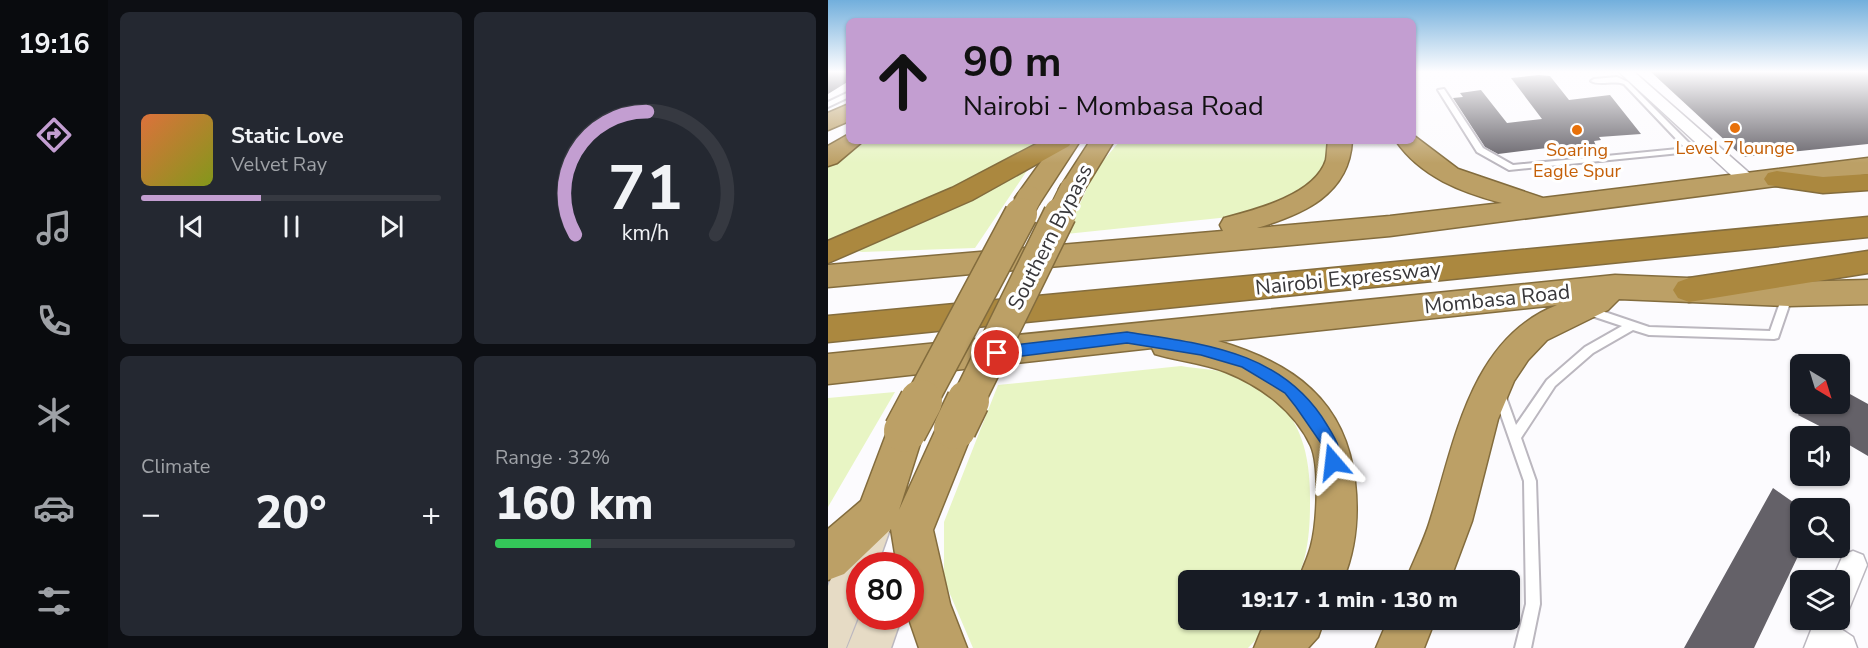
<!DOCTYPE html>
<html lang="en">
<head>
<meta charset="utf-8">
<style>
  :root { --surface:#171b24; --page:#242831; --text:#f1f3f6; --muted:#9ea1a6; --line:#363941; --accent:#c39ed1 }
  body { margin:0; font-family:"Nunito Sans",sans-serif; background:var(--page); color:var(--text); height:100vh; display:flex; flex-direction:column; font-size:22px; white-space:nowrap }
  * { box-sizing:border-box; margin:0 }
  p { font-size:20px; color:var(--muted) }
  .icon { flex:none; width:33px; height:33px; fill:none; stroke:currentColor; stroke-width:2; stroke-linecap:round; stroke-linejoin:round }
  .map { position:relative; flex:1; overflow:hidden }
  .side { display:flex; flex-direction:column; gap:12px; padding:12px; background:#0d0f14; width:720px }
  .side>* { flex:none }
  .banner { position:absolute; left:18px; top:18px; width:570px; height:126px; border-radius:9px; box-shadow:0 2px 4px #0004; background:#c39ed1; color:#111; overflow:hidden }
  .needle { width:39px; rotate:142deg }
  .fabs { position:absolute; left:962px; top:354px; display:grid; gap:12px }
  .fabs a { display:grid; place-items:center; width:60px; height:60px; border-radius:9px; background:var(--surface); box-shadow:0 2px 4px #0004; font-size:30px }
  .speed { position:absolute; left:18px; top:552px; display:flex; gap:12px; font-size:30px; font-weight:700; text-align:center }
  .speed>* { display:grid; place-content:center; width:78px; height:78px; border-radius:50%; background:var(--surface); box-shadow:0 2px 4px #0004; line-height:1 }
  .speed .limit { border:9px solid #d22; background:#fff; color:#111 }
  .pin { position:absolute; display:grid; place-items:center; width:51px; height:51px; color:#fff; margin:-26px; border:3px solid #fff; border-radius:50%; box-shadow:0 2px 6px #0007 }
  .me { position:absolute; width:66px; margin:-33px; rotate:343deg; stroke-linejoin:round; filter:drop-shadow(0 0 4px #0008) }
  .turn { display:flex; align-items:center; gap:21px; height:126px; padding:0 18px; font-size:27px }
  .turn .icon { width:78px; height:78px; stroke-width:2.5 }
  .turn b { display:block; font-size:42px; line-height:51px }
  .big { font-size:45px; font-weight:800; line-height:1.1 }
  .side .tile { flex:1; display:flex; flex-direction:column; justify-content:center; gap:9px; min-width:0; padding:0 21px; border-radius:9px; background:var(--page) }
  .side .dial { align-items:center; gap:0 }
  .dial svg { height:156px; overflow:visible; fill:none; stroke:var(--line); stroke-width:7; stroke-linecap:round; text-anchor:middle }
  .dial text { fill:var(--text); stroke:none }
  .song { display:flex; align-items:center; gap:18px }
  .cover { width:72px; height:72px; border-radius:9px; background:linear-gradient(135deg,hsl(20 70% 55%),hsl(70 70% 35%)) }
  .played { height:6px; border-radius:3px; background:linear-gradient(90deg,var(--accent) 40%,var(--line) 40%) }
  .keys { display:flex; justify-content:space-around; direction:ltr }
  .heat { display:flex; justify-content:space-between; align-items:center; font-size:33px; direction:ltr }
  .charge { height:9px; border-radius:4px; background:linear-gradient(90deg,#34c759 32%,var(--line) 0) }
  .side .tiles { flex:1; display:grid; gap:12px; grid-template-columns:repeat(2,1fr) }
  .trip { position:absolute; left:350px; top:570px; width:342px; height:60px; border-radius:9px; background:var(--surface); box-shadow:0 2px 4px #0004; font-weight:800; line-height:60px; text-align:center }
  main { display:flex; flex:1; min-height:0 }
  .menu { display:flex; flex-direction:column; width:108px; justify-content:space-around; align-items:center; background:#090b0e; color:var(--muted) }
  .menu .icon { width:42px; height:42px }
  .menu .on { color:var(--accent) }
  .menu b { font-size:27px; color:var(--text) }
  .map>svg:first-child { display:block }
  .green { fill:#e8f5c4 }
  .building { fill:#646168 }
  .lines { fill:none; stroke-linecap:round; stroke-linejoin:round }
  .service-casing { stroke:#bbb7bf; stroke-width:4 }
  .minor-casing { stroke:#bbb7bf; stroke-width:3 }
  .secondary-casing { stroke:#bbb7bf; stroke-width:3 }
  .trunk-casing { stroke:#836c3d; stroke-width:3 }
  .motorway-casing { stroke:#836c3d; stroke-width:3 }
  .service { fill:#fff; fill-rule:evenodd }
  .minor { fill:#fff; fill-rule:evenodd }
  .secondary { fill:#e6dbc5; fill-rule:evenodd }
  .trunk { fill:#bca066; fill-rule:evenodd }
  .motorway { fill:#ab883f; fill-rule:evenodd }
  .trunk-bridge-far2-casing { stroke:#836c3d; stroke-width:26; stroke-linecap:butt }
  .trunk-bridge-far1-casing { stroke:#836c3d; stroke-width:35; stroke-linecap:butt }
  .trunk-bridge-casing { stroke:#836c3d; stroke-width:45; stroke-linecap:butt }
  .trunk-bridge-far2 { stroke:#bca066; stroke-width:24 }
  .trunk-bridge-far1 { stroke:#bca066; stroke-width:32 }
  .trunk-bridge { stroke:#bca066; stroke-width:42 }
  .route { fill:#1a73e8; stroke:#114b97; stroke-width:1.5 }
  .food-dot { fill:#e8710a; stroke:#fff; stroke-width:2 }
  .labels { text-anchor:middle; dominant-baseline:central; stroke-width:6; stroke-linejoin:round; paint-order:stroke }
  .far-food-label { font-size:18px; fill:#c56008; stroke:#fff }
  .street-label { font-size:21px; fill:#38373a; stroke:#fff }
</style>
</head>
<body>
<main>
<nav class="menu">
<b>19:16</b>
<svg class="icon on" aria-label="directions" viewBox="0 0 24 24"><path d="M12 3l9 9-9 9-9-9zM9 14v-3h6M13 9l2 2-2 2"/></svg>
<svg class="icon" aria-label="music" viewBox="0 0 24 24"><path d="M9 18V5l10-2v13"/><circle cx="6" cy="18" r="3"/><circle cx="16" cy="16" r="3"/></svg>
<svg class="icon" aria-label="phone" viewBox="0 0 24 24"><path d="M5 4h4l2 5-3 2q2 4 5 5l2-3 5 2v4C11 20 4 13 5 4z"/></svg>
<svg class="icon" aria-label="climate" viewBox="0 0 24 24"><path d="M12 3v18M4 7l16 10M4 17L20 7"/></svg>
<svg class="icon" aria-label="car" viewBox="0 0 24 24"><path d="M5 17H2v-5l4-1 3-4h7l3 4 3 1v5h-3M9 17h6M6 11h13"/><circle cx="7" cy="17" r="2"/><circle cx="17" cy="17" r="2"/></svg>
<svg class="icon" aria-label="filters" viewBox="0 0 24 24"><path d="M4 7h16M4 17h16"/><circle cx="9" cy="7" r="2"/><circle cx="15" cy="17" r="2"/></svg>
</nav>
<section class="side">
<div class="tiles">
<div class="tile">
<div class="song"><i class="cover"></i><div><b>Static Love</b><p>Velvet Ray</p></div></div>
<div class="played"></div>
<div class="keys"><svg class="icon" aria-label="previous" viewBox="0 0 24 24"><path d="M18 5L8 12l10 7zM5 5v14"/></svg><svg class="icon" aria-label="pause" viewBox="0 0 24 24"><path d="M8 5v14M16 5v14"/></svg><svg class="icon" aria-label="next" viewBox="0 0 24 24"><path d="M6 5l10 7-10 7zM19 5v14"/></svg></div>
</div>
<div class="tile dial"><svg viewBox="0 0 100 80">
<path d="M14 69A42 42 0 1 1 86 69"/>
<path d="M14 69A42 42 0 0 1 51 6" stroke="#c39ed1"/>
<text x="50" y="56" font-size="32" font-weight="700">71</text>
<text x="50" y="72" font-size="11">km/h</text>
</svg></div>
<div class="tile"><p>Climate</p>
<div class="heat"><a>−</a><b class="big">20°</b><a>+</a></div>
</div>
<div class="tile"><p>Range · 32%</p><b class="big">160 km</b><div class="charge"></div></div>
</div>
</section>
<div class="map">
<svg width="1040" height="648" viewBox="0 0 1040 648">
  <rect width="100%" height="100%" fill="#fcfbfe"/>
  <path class="green" d="M 34,141 L 219,141 L 147,248 L 34,252 L 0,245 L 0,167 Z
    M 292,141 L 501,141 L 498,165 L 480,187 L 411,216 L 238,234 L 268,169 Z
    M 353,366 C 369,369 388,369 403,374 C 467,397 483,441 482,504 C 482,528 480,559 468,580 L 360,580 L 360,620 L 446,621 L 420,648 L 145,648 L 116,580 L 116,522 L 170,385 Z
    M 67,392 L 0,507 L 0,398 Z"/>
  <path class="building" d="M 0,72 L 21,72 L 21,81 L 0,94 Z
    M 823,72 L 1040,72 L 1040,144 L 915,157 Z
    M 711,75 L 722,76 L 741,100 L 782,95 L 813,134 L 771,137 L 773,140 L 766,141 L 768,146 L 749,148 L 744,145 L 670,154 L 657,147 L 625,98 L 635,97 L 632,93 L 653,90 L 679,123 L 714,119 L 683,78 Z
    M 1011,388 L 1040,404 L 1040,456 L 1011,439 L 1011,436 L 970,415 L 977,404 L 1011,404 Z
    M 945,488 L 972,507 L 972,552 L 926,648 L 856,648 Z"/>
  <g class="lines">
    <g class="service-casing">
      <path id="service" d="M 789,77 L 800,82 L 863,145 L 863,149 L 852,153 L 681,170 L 649,152 L 610,90 L 616,89 L 655,148 L 685,165 L 850,149 L 855,146 L 796,84 C 785,80 772,86 763,81 L 766,79 Z
        M 21,92 L 21,97 L 0,107 L 0,102 Z
        M 960,290 L 965,294 L 950,338 L 946,339 L 821,335 L 805,330 L 765,353 L 727,386 L 693,438 L 708,481 L 712,604 L 703,648 L 687,648 L 698,604 L 696,481 L 665,392 L 667,389 L 671,387 L 675,389 L 688,425 L 719,380 L 757,347 L 794,326 L 755,313 L 754,310 L 755,307 L 759,306 L 821,327 L 942,331 L 955,294 Z"/>
    </g>
    <g class="minor-casing">
      <path id="minor" d="M 791,72 L 806,72 L 927,178 L 929,182 L 927,186 L 915,186 Z
        M 1025,551 L 1035,555 L 1039,565 L 1021,609 L 1014,612 L 1017,620 L 1013,629 L 1025,637 L 1029,648 L 976,648 L 987,620 L 1011,620 L 1011,580 L 1004,580 L 1015,555 Z"/>
    </g>
    <g class="secondary-casing">
      <path id="secondary" d="M 46,502 L 60,508 L 65,521 L 49,566 L 32,566 L 32,612 L 18,648 L 0,648 L 0,586 L 32,508 Z
        M 32,616 L 74,616 L 63,648 L 19,648 Z"/>
    </g>
    <g class="trunk-casing">
      <path id="trunk" d="M 21,104 L 21,121 L 0,130 L 0,113 Z
        M 21,134 L 21,141 L 35,141 L 9,163 L 0,166 L 0,146 Z
        M 585,135 L 630,169 L 715,198 L 1040,158 L 1040,174 L 562,236 L 0,287 L 0,265 L 395,231 L 392,225 L 396,218 C 427,210 487,195 498,160 C 499,154 499,147 500,141 L 524,141 C 521,195 475,214 429,228 L 562,216 L 674,203 C 633,192 593,177 568,141 L 585,141 Z
        M 228,141 L 252,141 L 211,204 L 201,207 L 191,204 L 187,198 Z
        M 262,141 L 286,141 L 253,195 L 244,197 L 235,195 L 231,189 Z
        M 787,275 L 961,282 L 1040,280 L 1040,304 L 961,306 L 791,299 L 780,310 L 719,340 L 700,360 L 686,381 L 670,419 L 644,521 L 622,580 L 578,580 C 586,560 596,541 602,521 C 627,442 642,339 729,305 L 390,341 C 465,363 518,400 527,482 C 531,517 528,548 515,580 L 471,580 C 474,569 480,558 483,546 C 489,524 492,467 483,446 C 467,411 433,386 398,372 C 375,363 350,361 327,354 L 324,348 L 0,384 L 0,354 Z
        M 127,411 L 140,416 L 146,428 L 105,530 L 122,604 L 139,648 L 91,648 L 80,616 L 82,616 L 82,566 L 69,566 L 63,529 L 16,574 L 0,580 L 0,529 L 33,501 L 64,419 L 77,414 L 90,419 L 96,431 L 71,510 L 114,416 Z
        M 443,620 L 496,620 L 490,637 L 480,648 L 426,648 L 433,631 Z
        M 560,620 L 607,620 L 596,648 L 548,648 Z"/>
    </g>
    <g class="motorway-casing">
      <path id="motorway" d="M 214,141 L 244,141 L 241,146 L 144,200 L 0,263 L 0,241 L 124,188 Z
        M 949,171 L 995,177 L 1040,174 L 1040,190 L 995,193 L 940,185 L 936,179 L 940,173 Z
        M 1040,217 L 1040,237 L 0,342 L 0,316 Z
        M 1040,251 L 1040,273 L 861,302 L 850,298 L 845,290 L 850,282 L 861,278 Z"/>
    </g>
    <use href="#service" class="service"/>
    <use href="#minor" class="minor"/>
    <use href="#secondary" class="secondary"/>
    <use href="#trunk" class="trunk"/>
    <use href="#motorway" class="motorway"/>
    <g class="trunk-bridge-far2-casing">
      <path id="trunk-bridge-far2" d="M 192,215 L 201,198
        M 231,215 L 244,189"/>
    </g>
    <g class="trunk-bridge-far1-casing">
      <path id="trunk-bridge-far1" d="M 92,403 L 193,214
        M 139,403 L 232,214"/>
    </g>
    <g class="trunk-bridge-casing">
      <path id="trunk-bridge" d="M 127,428 L 140,401
        M 77,431 L 93,401"/>
    </g>
    <use href="#trunk-bridge-far2" class="trunk-bridge-far2"/>
    <use href="#trunk-bridge-far1" class="trunk-bridge-far1"/>
    <use href="#trunk-bridge" class="trunk-bridge"/>
  </g>
  <linearGradient id="sky" x2="0" y2="1"><stop stop-color="#72afdc"/><stop offset="0.44" stop-color="#fefdff"/><stop offset="1" stop-color="#fefdff" stop-opacity="0"/></linearGradient>
  <rect width="1040" height="163" fill="url(#sky)"/>
  <path class="route" d="M 299,332 C 376,344 455,351 499,425 C 507,438 517,453 510,468 L 505,470 L 499,468 L 495,446 L 468,407 L 457,393 L 414,367 L 373,355 L 299,343 L 169,359 L 162,353 L 169,347 Z"/>
  <g class="food-dot">
    <circle cx="907" cy="128" r="6"/>
    <circle cx="749" cy="130" r="6"/>
  </g>
  <g class="labels">
    <g class="far-food-label">
      <text x="907" y="148">Level 7 lounge</text>
      <text x="749" y="150">Soaring<tspan x="749" dy="21">Eagle Spur</tspan></text>
    </g>
    <g class="street-label">
      <text transform="translate(222 237) rotate(-63)">Southern Bypass</text>
      <text transform="translate(520 278) rotate(-6)">Nairobi Expressway</text>
      <text transform="translate(669 299) rotate(-6)">Mombasa Road</text>
    </g>
  </g>
</svg>
<div class="fabs">
<a><svg class="needle" viewBox="-14 -14 28 28"><path d="M0-13l5 13h-10z" fill="#e53935"/><path d="M0 13l5-13h-10z" fill="#9ea1a6"/></svg></a>
<a><svg class="icon" aria-label="sound" viewBox="0 0 24 24"><path d="M4 9h4l5-4v14l-5-4H4zM17 9q2 3 0 6"/></svg></a>
<a><svg class="icon" aria-label="search" viewBox="0 0 24 24"><circle cx="10" cy="10" r="6"/><path d="M15 15l6 6"/></svg></a>
<a><svg class="icon" aria-label="layers" viewBox="0 0 24 24"><path d="M12 4l9 5-9 5-9-5zM3 14l9 5 9-5"/></svg></a>
</div>
<div class="speed"><div class="limit">80</div></div>
<div class="pin" style="left:169px;top:353px;background:#d93025"><svg class="icon" aria-label="arrive" viewBox="0 0 24 24"><path d="M6 21V4h12l-3 4 3 4H6"/></svg></div>
<svg class="me" style="left:505px;top:462px" viewBox="-20 -20 40 40"><path d="M0-17L14 15 0 8-14 15z" fill="#1a73e8" stroke="#fff" stroke-width="4"/></svg>
<div class="trip">19:17 · 1 min · 130 m</div>
<div class="banner">
<div class="turn"><svg class="icon" aria-label="ahead" viewBox="0 0 24 24"><path d="M12 20V5M6 11l6-6 6 6"/></svg><div><b>90 m</b>Nairobi - Mombasa Road</div></div>
</div>
</div>
</main>
</body>
</html>
